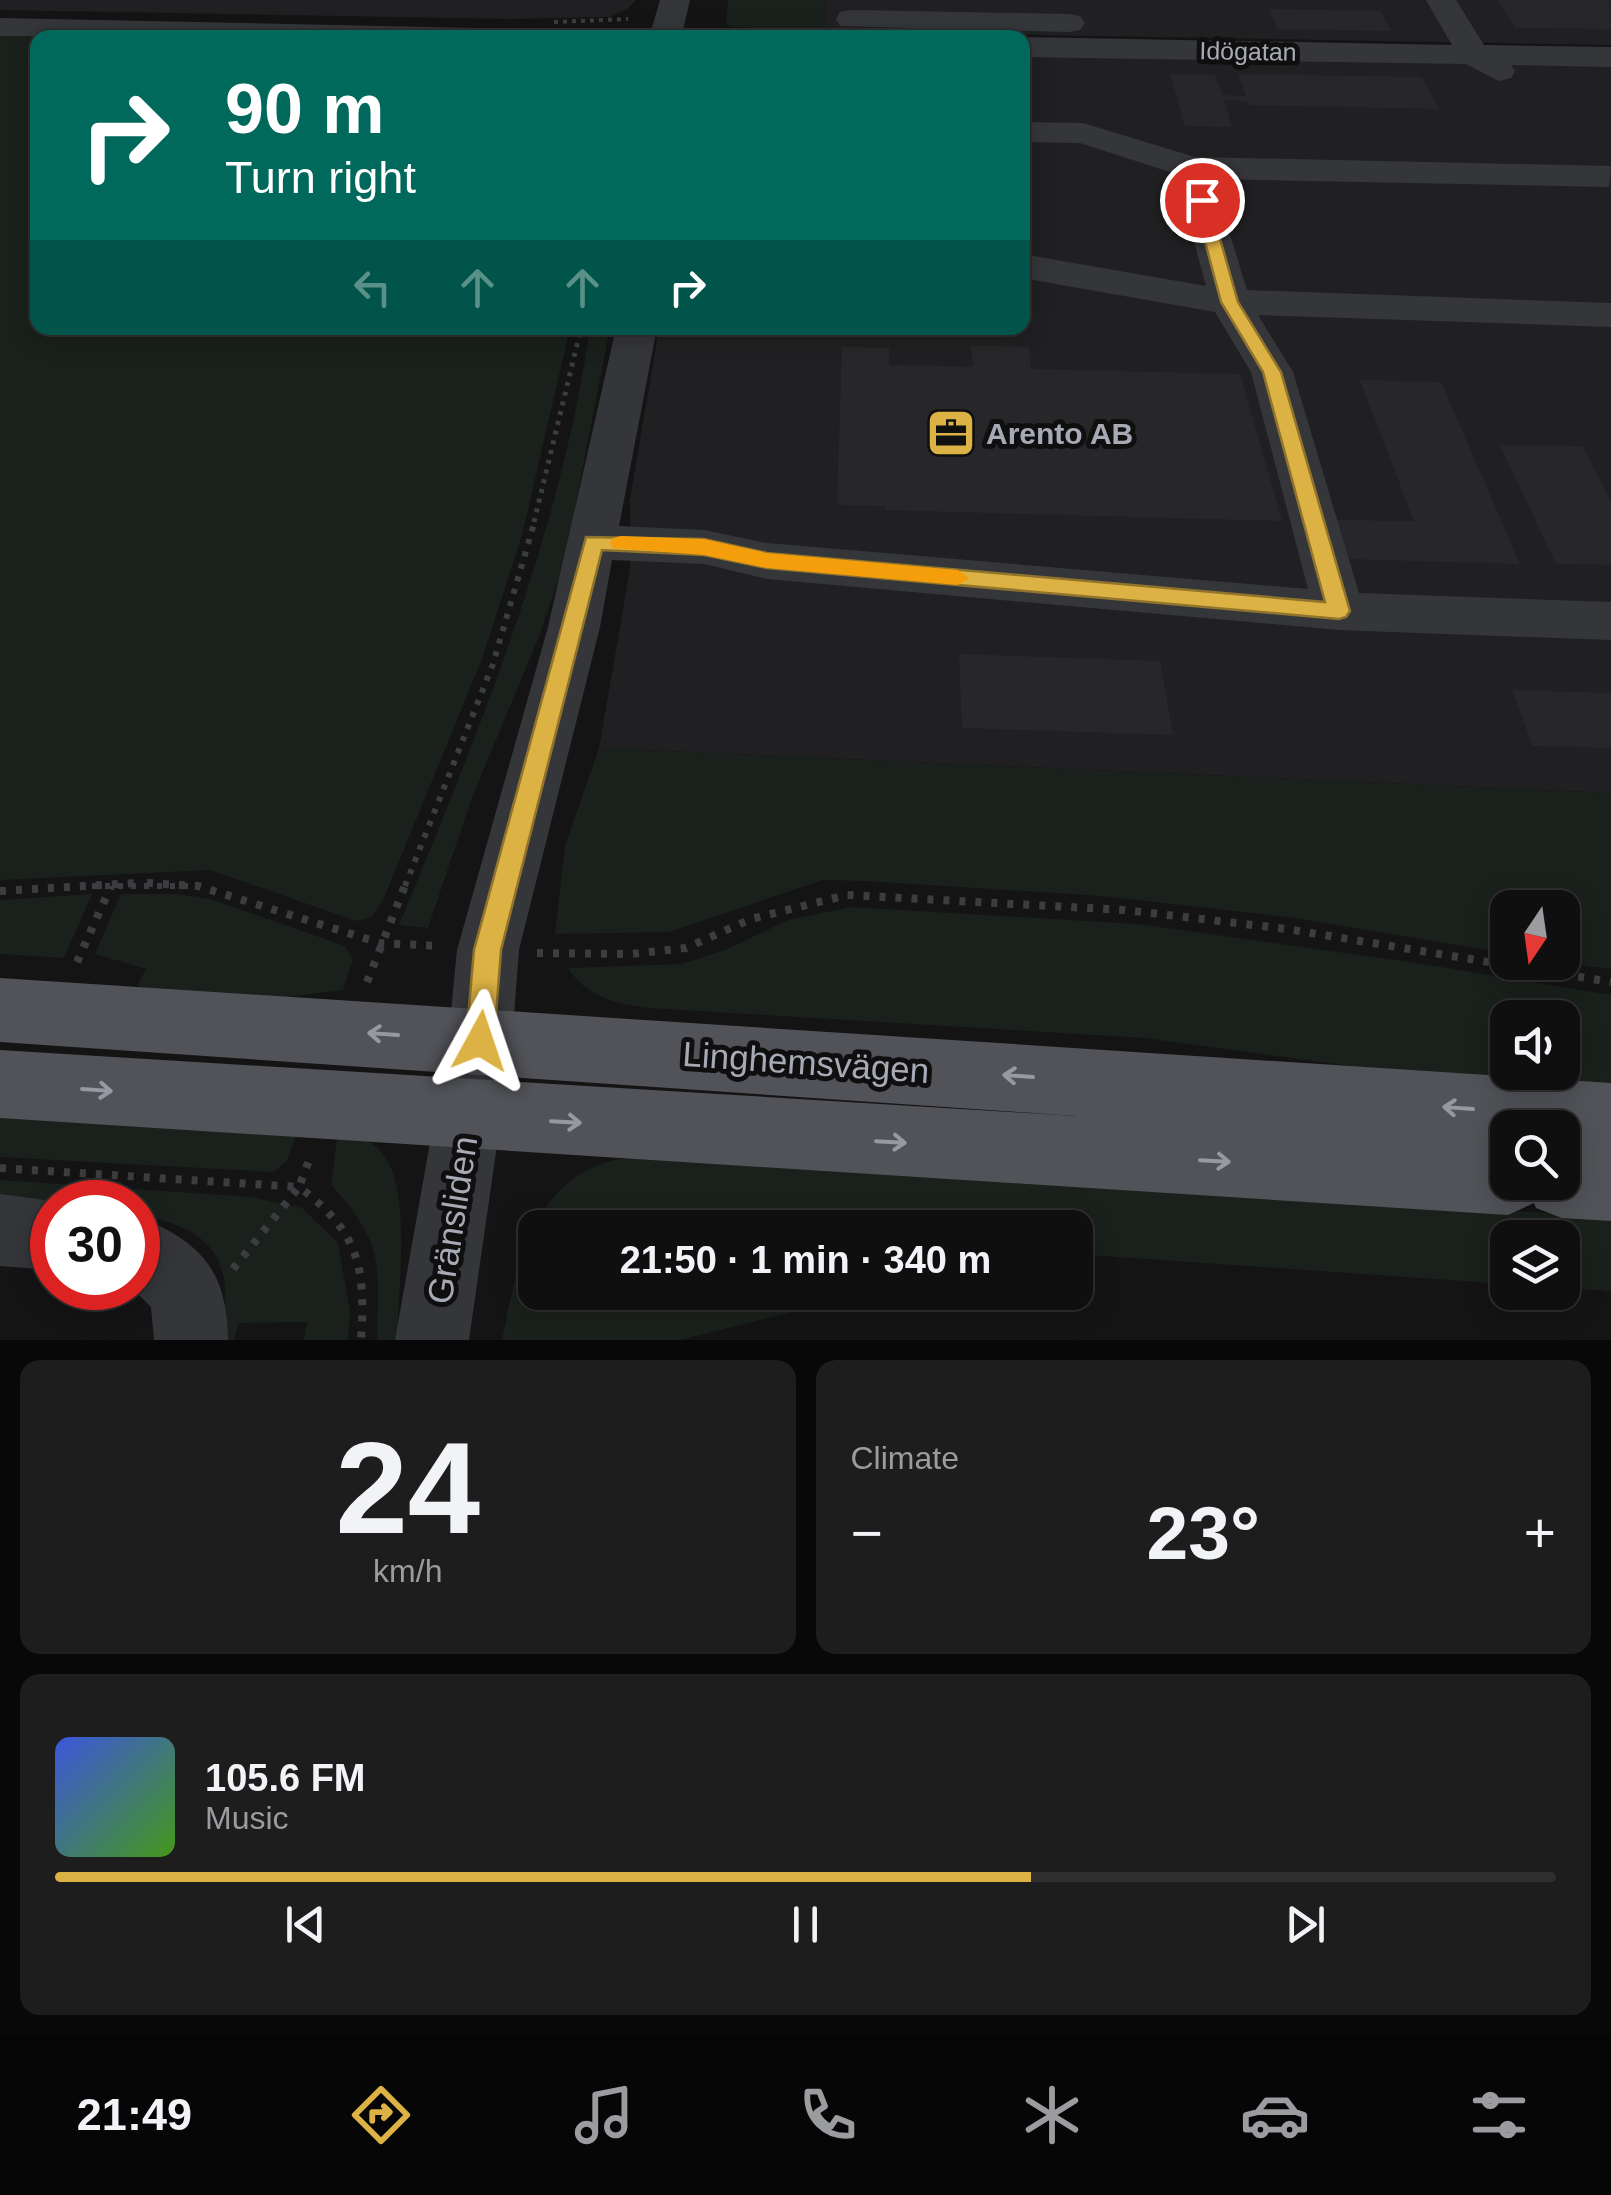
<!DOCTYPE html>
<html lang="en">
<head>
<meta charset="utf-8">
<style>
  :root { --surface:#0f0f10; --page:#1d1d1e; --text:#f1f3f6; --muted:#9b9c9f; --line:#2f2f30; --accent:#ddb244 }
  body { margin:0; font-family:Arial,sans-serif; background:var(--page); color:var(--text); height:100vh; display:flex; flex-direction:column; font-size:38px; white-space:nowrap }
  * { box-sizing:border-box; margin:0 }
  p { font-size:32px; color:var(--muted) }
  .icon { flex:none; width:55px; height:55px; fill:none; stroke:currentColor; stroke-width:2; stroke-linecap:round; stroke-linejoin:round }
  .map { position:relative; height:1340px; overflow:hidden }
  .details { display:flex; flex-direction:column; gap:20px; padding:20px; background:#080809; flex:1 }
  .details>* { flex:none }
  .banner { position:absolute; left:30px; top:30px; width:1000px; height:305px; border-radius:20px; box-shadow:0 5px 25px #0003,0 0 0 2px var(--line); background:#00695c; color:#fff; overflow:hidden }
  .needle { width:65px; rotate:193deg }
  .controls { position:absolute; left:1490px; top:890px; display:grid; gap:20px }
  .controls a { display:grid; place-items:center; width:90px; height:90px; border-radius:20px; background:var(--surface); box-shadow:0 5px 25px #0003,0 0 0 2px var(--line); font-size:50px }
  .speed { position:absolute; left:30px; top:1180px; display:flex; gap:20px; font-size:50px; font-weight:700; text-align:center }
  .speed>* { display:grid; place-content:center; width:130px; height:130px; border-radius:50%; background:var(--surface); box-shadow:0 5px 25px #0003,0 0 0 2px var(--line); line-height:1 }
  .speed .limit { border:15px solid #d22; background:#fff; color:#111 }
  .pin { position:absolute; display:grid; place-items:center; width:85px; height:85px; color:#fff; margin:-42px; border:5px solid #fff; border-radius:50%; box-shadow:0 2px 10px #0007 }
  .me { position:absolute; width:110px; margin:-55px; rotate:5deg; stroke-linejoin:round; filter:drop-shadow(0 0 8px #0008) }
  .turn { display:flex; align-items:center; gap:35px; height:210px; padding:0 30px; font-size:45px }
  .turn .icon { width:130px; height:130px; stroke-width:2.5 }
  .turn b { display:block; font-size:70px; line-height:85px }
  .lanes { display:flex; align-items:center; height:95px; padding:0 30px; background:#0003; justify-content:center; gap:50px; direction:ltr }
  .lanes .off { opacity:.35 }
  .big { font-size:75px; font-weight:700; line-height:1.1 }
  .details .card { flex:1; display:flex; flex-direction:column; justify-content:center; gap:15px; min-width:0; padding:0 35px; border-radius:20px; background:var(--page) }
  .details .dial { align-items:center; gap:0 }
  .dial b { font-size:130px; line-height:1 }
  .song { display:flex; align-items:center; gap:30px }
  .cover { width:120px; height:120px; border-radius:15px; background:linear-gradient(135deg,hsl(230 70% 55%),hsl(100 70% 35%)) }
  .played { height:10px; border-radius:5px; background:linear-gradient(90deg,var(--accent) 65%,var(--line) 65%) }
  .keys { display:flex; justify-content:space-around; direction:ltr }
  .heat { display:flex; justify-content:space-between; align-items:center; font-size:55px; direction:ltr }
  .details .tiles { flex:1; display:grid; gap:20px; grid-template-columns:1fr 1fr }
  .card:last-child { grid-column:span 2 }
  .trip { position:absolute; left:518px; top:1210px; width:575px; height:100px; border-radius:20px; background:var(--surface); box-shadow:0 5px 25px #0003,0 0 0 2px var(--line); font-weight:700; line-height:100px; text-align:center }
  .menu { display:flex; height:160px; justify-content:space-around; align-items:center; background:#060606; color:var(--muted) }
  .menu .icon { width:70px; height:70px }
  .menu .current { color:var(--accent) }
  .menu b { font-size:45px; color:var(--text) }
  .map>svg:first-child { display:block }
  .built { fill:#202022 }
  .green { fill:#1a201b; fill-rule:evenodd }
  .building { fill:#272729 }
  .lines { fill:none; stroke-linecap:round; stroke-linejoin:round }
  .path-far3 { stroke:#3b3d41; stroke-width:4; stroke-dasharray:4 5; stroke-linecap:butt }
  .path-far2 { stroke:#3b3d41; stroke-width:5; stroke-dasharray:4 6; stroke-linecap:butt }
  .path-far1 { stroke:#3b3d41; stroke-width:6; stroke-dasharray:5 8; stroke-linecap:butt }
  .path { stroke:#3b3d41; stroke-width:8; stroke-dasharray:6 10; stroke-linecap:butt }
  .minor { fill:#35363a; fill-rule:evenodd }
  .major { fill:#525358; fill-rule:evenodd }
  .oneway { stroke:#9699a2 }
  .route { fill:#ddb244; stroke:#90742c; stroke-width:2.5 }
  .slow { fill:#f59e0b }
  .labels { text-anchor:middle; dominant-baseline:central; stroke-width:10; stroke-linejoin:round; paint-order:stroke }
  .far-street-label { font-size:25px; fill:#a7aab4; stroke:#0f0f10 }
  .poi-label { font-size:30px; font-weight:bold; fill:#a7aab4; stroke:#0f0f10; text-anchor:start }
  .near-street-label { font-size:35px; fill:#a7aab4; stroke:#0f0f10 }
</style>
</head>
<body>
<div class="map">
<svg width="1611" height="1340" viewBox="0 0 1611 1340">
  <rect width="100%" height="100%" fill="#141415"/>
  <path class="built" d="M 0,0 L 636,0 L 627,9 L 610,17 L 510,19 L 0,10 Z
    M 826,0 L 1611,0 L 1611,45 L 824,31 Z
    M 1023,55 L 1611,66 L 1611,793 L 599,748 L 630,569 L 630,499 L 659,328 L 1022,328 Z"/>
  <path class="green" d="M 728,0 L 826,0 L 824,31 L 732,27 L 726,24 Z
    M 0,35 L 123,37 L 38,38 L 38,328 L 570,328 L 522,535 L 482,659 L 384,898 L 372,917 L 356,921 L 210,870 L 0,880 Z
    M 590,328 L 610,328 L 564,563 L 538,639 L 471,800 L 428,928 L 399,925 C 479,731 560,536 590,328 Z
    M 599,748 L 1611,793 L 1611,969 L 1561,963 L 1562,908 L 1508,908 L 1507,953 L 1288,917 L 1102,896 L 865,881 L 823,880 L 669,932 L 555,934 L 565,846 Z
    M 92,894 L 64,958 L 0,954 L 0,900 Z
    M 121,894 L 176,894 L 210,899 L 345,946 L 353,960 L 343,990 L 236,1003 L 137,986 L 146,969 L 95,954 Z
    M 851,907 L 1138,924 L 1417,963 L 1611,995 L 1611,1085 L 1380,1070 L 1144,1038 L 649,1008 C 617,1004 586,997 568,968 L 681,964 L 725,950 L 788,920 ZM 1508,1018 L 1562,1018 L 1562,1072 L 1508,1072 Z
    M 0,1101 L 302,1120 L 287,1161 L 273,1172 L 0,1157 Z
    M 339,1125 C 357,1133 378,1143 388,1162 C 410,1201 398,1294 397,1340 L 377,1340 C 378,1263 385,1244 331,1185 Z
    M 669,1158 L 1611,1217 L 1611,1291 L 1563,1288 L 1562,1238 L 1508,1238 L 1507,1284 L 1075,1254 L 1075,1228 L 535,1228 L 535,1292 L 798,1293 L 796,1311 L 680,1340 L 502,1340 C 516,1269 531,1180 615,1160 C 632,1156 652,1158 669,1158 Z
    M 0,1180 L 252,1197 L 302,1208 L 338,1243 L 350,1312 L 348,1340 L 304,1340 L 307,1322 L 239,1323 L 234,1340 L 220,1340 C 236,1263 217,1229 138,1215 L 138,1202 L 52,1202 L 52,1207 L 0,1203 Z"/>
  <path class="building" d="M 1497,0 L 1609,0 L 1611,29 L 1516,28 Z
    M 1269,9 L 1380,11 L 1391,31 L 1277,29 Z
    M 1170,74 L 1215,75 L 1222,95 L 1246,96 L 1238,74 L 1422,77 L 1439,109 L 1249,105 L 1247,101 L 1224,100 L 1232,127 L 1185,126 Z
    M 971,345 L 1029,347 L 1031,369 L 1240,374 L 1282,521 L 885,510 L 885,506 L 837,505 L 842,347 L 889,348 L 889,365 L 973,367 Z
    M 1360,380 L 1441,382 L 1520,564 L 1347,559 L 1335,520 L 1414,521 Z
    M 1500,445 L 1582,446 L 1611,501 L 1611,565 L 1556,564 Z
    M 959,654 L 1160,661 L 1173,735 L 962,728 Z
    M 1512,690 L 1611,693 L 1611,748 L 1533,746 Z"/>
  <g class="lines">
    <path class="path-far3" d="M 554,22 L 628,19"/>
    <path class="path-far2" d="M 534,522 L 581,328"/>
    <path class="path-far1" d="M 92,886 L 194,886
      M 405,886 L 493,664 L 535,520"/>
    <path class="path" d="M 147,883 L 198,886 L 380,943 L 439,946
      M 0,891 L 136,883
      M 537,953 L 631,954 L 686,948 L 751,919 L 847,895 L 1125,910 L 1287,929 L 1611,982
      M 77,962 L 111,886
      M 367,982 L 406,883
      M 0,1168 L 299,1187 L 311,1155
      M 233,1269 L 299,1187 C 359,1232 366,1267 361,1340"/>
    <path class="minor" d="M 660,0 L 690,0 L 681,38 L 649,38 Z
      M 1426,0 L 1456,0 L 1484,45 L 1611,47 L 1611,67 L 1511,65 L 1515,71 L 1511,78 L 1499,81 L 1466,64 L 1022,57 L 1022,37 L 1452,45 Z
      M 851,10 L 1069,14 L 1080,16 L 1085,23 L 1080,30 L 1069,32 L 840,26 L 836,19 L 840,12 Z
      M 0,18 L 527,29 L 538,31 L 542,38 L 0,36 Z
      M 1022,122 L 1083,123 L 1195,157 L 1611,166 L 1609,187 L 1213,179 L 1247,290 L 1611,303 L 1611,327 L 1258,315 L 1293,372 L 1359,593 L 1611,602 L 1611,640 L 1339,630 L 767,579 L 704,564 L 612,560 L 600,627 L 519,950 L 512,1041 L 469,1340 L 395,1340 L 448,1041 L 457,950 L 548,627 L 616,328 L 657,328 L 619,526 L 704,530 L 767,543 L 1308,589 L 1251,372 L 1215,312 L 1022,278 L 1022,254 L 1206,286 L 1176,174 L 1080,143 L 1022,142 Z
      M 0,1194 L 60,1202 L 52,1202 L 52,1270 L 0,1266 Z
      M 138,1216 C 200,1242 227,1269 228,1340 L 154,1340 L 151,1307 L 132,1288 L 138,1288 Z"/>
    <path class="major" d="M 0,978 L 1611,1083 L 1611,1221 L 1562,1218 L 1536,1208 L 1534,1203 L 1508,1215 L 0,1118 L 0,1050 L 1076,1116 L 0,1042 ZM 1508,1128 L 1562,1128 L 1562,1182 L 1508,1182 Z"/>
  </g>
  <defs><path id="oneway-shaft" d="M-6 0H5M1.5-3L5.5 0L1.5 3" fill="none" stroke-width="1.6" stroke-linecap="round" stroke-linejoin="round" transform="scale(2.5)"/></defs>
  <g class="oneway">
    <use href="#oneway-shaft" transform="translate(383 1034) rotate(-176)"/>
    <use href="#oneway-shaft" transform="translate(1018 1076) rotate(-176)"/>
    <use href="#oneway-shaft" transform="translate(97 1090) rotate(4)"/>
    <use href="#oneway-shaft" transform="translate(1458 1108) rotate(-176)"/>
    <use href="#oneway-shaft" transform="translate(566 1122) rotate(3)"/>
    <use href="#oneway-shaft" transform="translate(891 1142) rotate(3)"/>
    <use href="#oneway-shaft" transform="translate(1215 1161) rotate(3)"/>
  </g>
  <path class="route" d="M 1202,195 L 1209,200 L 1238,302 L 1281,372 L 1350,611 L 1346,617 L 1339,619 L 767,568 L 704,555 L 602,550 L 501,950 L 494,1041 L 490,1050 L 480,1054 L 470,1050 L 466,1041 L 474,950 L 586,537 L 704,539 L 767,553 L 1325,602 L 1263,372 L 1221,302 L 1194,200 Z"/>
  <path class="slow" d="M 621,536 L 704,539 L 767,553 L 958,570 L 969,578 L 958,585 L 767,568 L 704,555 L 613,548 L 610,543 L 613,538 Z"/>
  <defs>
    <g id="office-square" transform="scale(2.5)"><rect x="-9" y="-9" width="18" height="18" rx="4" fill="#ddb244" stroke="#0f0f10"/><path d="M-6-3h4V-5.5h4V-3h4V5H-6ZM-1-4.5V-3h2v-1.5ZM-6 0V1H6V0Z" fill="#111"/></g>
  </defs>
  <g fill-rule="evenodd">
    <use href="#office-square" x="951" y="433"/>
  </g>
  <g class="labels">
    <g class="far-street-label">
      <text transform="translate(1248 51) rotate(1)">Idögatan</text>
    </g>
    <g class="poi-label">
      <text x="986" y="433">Arento AB</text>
    </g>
    <g class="near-street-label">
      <text transform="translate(806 1062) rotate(4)">Linghemsvägen</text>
      <text transform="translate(452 1220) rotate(-81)">Gränsliden</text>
    </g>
  </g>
</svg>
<div class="controls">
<a><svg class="needle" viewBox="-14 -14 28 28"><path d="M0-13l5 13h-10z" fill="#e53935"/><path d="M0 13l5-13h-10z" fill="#9b9c9f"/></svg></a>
<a><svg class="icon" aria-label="sound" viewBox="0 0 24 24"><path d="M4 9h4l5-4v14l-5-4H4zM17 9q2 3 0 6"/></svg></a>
<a><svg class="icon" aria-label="search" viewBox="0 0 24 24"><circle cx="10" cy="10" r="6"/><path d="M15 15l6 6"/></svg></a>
<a><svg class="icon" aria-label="layers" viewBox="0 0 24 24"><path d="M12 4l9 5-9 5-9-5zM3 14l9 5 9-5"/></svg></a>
</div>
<div class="speed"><div class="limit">30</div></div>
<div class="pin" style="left:1202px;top:200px;background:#d93025"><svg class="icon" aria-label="arrive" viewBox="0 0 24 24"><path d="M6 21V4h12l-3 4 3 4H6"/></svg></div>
<svg class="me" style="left:480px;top:1041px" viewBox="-20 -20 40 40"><path d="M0-17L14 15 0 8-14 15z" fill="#ddb244" stroke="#fff" stroke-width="4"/></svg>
<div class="trip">21:50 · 1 min · 340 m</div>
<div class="banner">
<div class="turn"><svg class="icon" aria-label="right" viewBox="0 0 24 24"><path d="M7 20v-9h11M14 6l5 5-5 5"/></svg><div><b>90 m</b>Turn right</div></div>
<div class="lanes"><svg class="icon off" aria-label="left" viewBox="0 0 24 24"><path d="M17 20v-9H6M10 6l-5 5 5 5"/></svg><svg class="icon off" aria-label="ahead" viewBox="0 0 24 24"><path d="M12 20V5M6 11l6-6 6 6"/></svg><svg class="icon off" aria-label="ahead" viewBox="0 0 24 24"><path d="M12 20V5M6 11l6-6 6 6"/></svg><svg class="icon" aria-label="right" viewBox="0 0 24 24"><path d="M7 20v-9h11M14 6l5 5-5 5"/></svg></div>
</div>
</div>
<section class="details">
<div class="tiles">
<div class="card dial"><b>24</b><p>km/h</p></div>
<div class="card"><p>Climate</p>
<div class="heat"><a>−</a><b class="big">23°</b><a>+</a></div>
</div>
<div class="card">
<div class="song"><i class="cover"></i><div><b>105.6 FM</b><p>Music</p></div></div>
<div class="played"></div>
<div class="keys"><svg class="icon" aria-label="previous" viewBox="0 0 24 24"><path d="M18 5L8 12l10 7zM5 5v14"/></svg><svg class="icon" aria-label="pause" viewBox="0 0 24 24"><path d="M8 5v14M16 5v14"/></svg><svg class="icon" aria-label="next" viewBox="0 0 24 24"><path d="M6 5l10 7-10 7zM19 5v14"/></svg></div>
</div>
</div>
</section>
<nav class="menu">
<b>21:49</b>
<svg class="icon current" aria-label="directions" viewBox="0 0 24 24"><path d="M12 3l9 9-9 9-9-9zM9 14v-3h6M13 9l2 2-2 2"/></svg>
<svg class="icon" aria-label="music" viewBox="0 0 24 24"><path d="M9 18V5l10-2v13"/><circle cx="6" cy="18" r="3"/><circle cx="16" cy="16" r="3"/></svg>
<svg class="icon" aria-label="phone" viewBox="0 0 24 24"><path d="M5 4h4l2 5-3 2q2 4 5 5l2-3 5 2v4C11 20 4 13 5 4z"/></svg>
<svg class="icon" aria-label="climate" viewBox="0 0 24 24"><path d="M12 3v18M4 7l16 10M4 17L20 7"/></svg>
<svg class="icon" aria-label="car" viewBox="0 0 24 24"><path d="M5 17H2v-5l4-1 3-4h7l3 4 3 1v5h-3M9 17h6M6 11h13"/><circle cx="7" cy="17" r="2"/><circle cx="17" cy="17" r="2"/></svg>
<svg class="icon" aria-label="filters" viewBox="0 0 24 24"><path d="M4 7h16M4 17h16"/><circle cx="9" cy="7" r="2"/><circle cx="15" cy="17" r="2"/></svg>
</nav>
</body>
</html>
